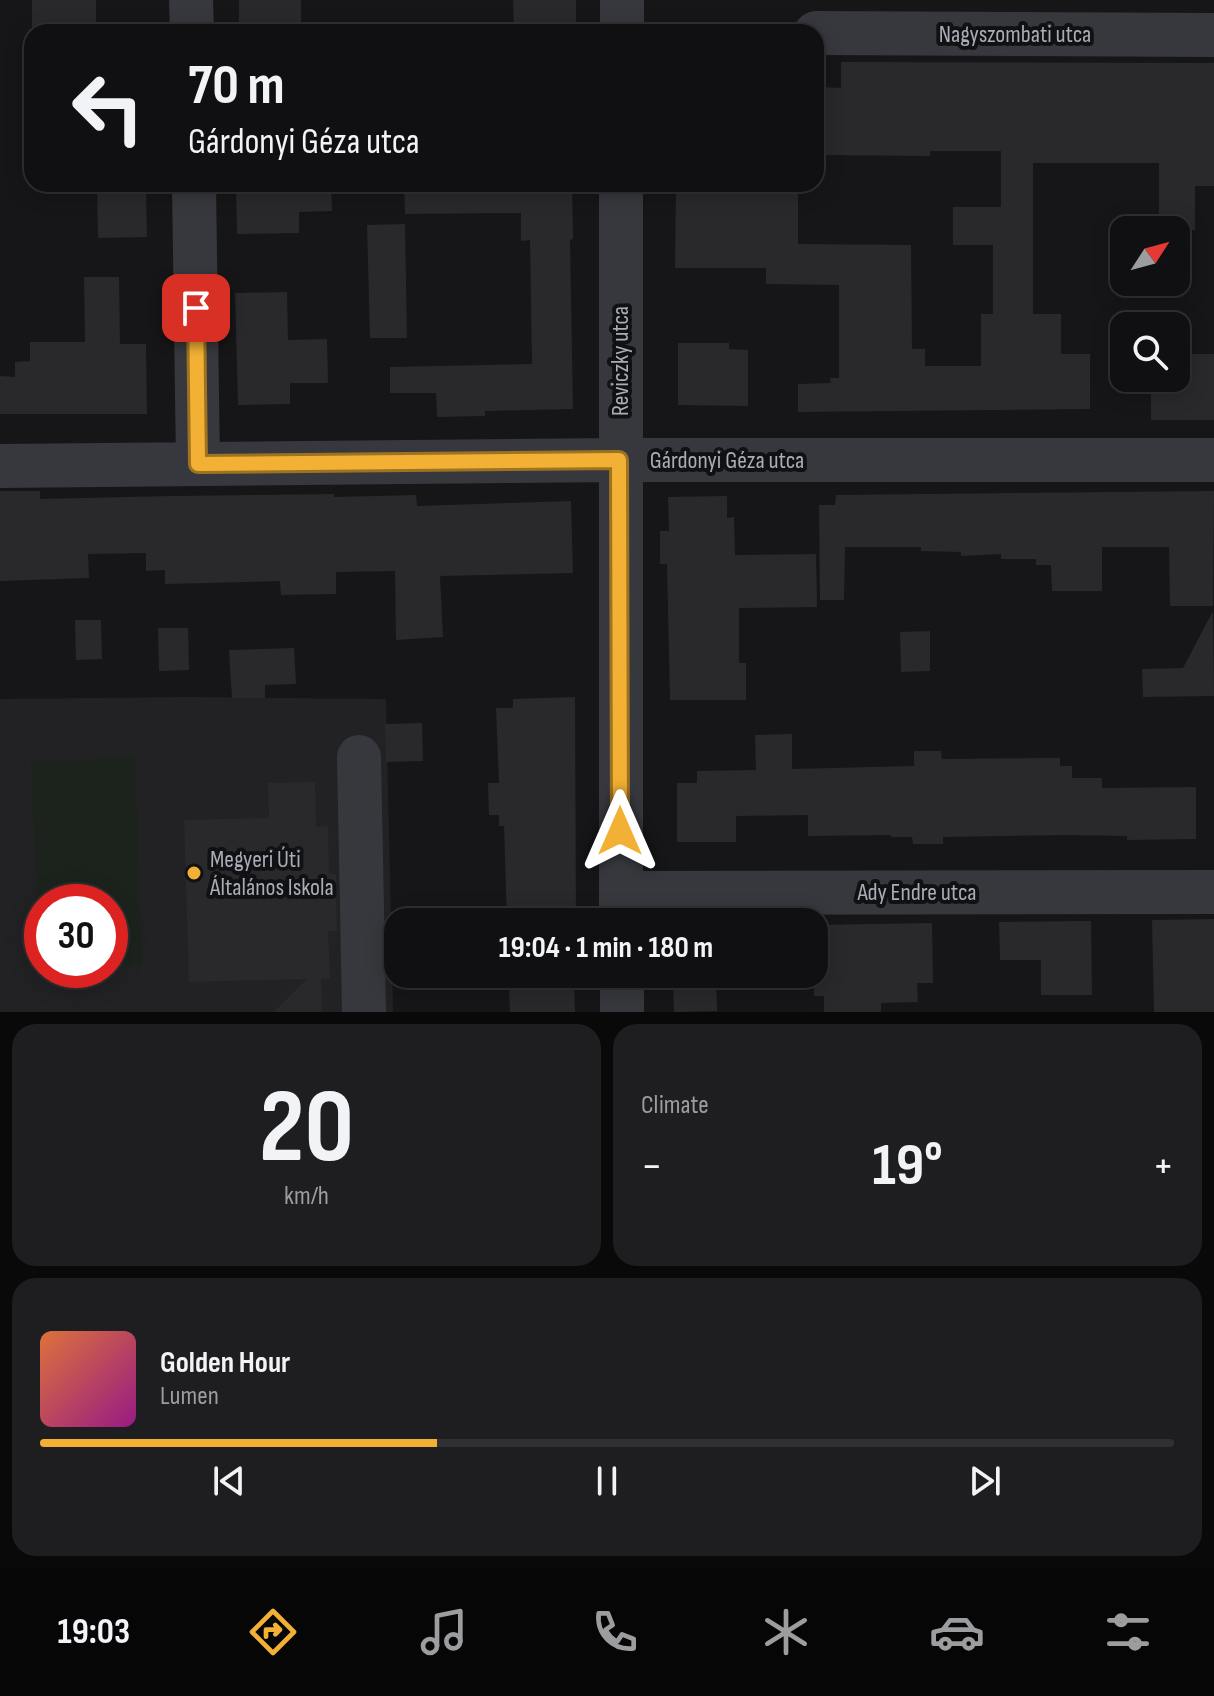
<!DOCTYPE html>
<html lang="en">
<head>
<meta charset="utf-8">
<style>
  :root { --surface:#101012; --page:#1e1e20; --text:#f1f3f6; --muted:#9c9d9f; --line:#303032; --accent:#f2b134 }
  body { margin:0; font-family:"Sofia Sans Condensed",sans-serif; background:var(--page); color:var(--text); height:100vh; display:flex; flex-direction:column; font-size:30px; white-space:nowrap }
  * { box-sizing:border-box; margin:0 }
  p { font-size:26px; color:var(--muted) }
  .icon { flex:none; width:44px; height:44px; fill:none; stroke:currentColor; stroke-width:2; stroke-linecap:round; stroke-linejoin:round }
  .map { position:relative; height:1012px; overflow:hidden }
  .side { display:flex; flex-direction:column; gap:12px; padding:12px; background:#09090a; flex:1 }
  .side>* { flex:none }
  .top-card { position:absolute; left:24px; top:24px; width:800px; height:168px; border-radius:24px; box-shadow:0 4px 20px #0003,0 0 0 2px var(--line); background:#101012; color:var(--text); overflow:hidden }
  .needle { width:52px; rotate:54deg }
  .tools { position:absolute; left:1110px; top:216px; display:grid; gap:16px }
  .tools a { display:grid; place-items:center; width:80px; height:80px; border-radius:16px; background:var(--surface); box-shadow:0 4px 20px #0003,0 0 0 2px var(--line); font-size:40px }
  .speed { position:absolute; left:24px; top:884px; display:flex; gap:16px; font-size:40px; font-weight:700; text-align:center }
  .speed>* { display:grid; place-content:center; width:104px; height:104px; border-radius:50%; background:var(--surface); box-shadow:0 4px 20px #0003,0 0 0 2px var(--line); line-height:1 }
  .speed .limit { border:12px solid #d22; background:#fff; color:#111 }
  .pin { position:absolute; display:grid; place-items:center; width:68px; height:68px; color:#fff; margin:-34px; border-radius:16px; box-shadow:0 4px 12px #0006 }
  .me { position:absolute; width:88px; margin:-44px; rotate:0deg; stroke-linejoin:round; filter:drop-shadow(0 0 6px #0008) }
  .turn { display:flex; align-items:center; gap:28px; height:168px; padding:0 32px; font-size:36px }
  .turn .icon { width:104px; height:104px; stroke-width:2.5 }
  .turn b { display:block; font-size:56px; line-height:68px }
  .big { font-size:60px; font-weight:700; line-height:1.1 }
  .side .card { flex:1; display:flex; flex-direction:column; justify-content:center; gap:12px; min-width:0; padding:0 28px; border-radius:24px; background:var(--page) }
  .side .dial { align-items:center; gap:0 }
  .dial b { font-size:104px; line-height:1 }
  .song { display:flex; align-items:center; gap:24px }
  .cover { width:96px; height:96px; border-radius:12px; background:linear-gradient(135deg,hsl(20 70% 55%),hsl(310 70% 35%)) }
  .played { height:8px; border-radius:4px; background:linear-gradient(90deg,var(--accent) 35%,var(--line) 35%) }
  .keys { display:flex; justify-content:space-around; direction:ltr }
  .heat { display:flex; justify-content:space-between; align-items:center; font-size:44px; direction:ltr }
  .side .tiles { flex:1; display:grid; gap:12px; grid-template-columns:1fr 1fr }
  .card:last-child { grid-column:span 2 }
  .trip { position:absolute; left:384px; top:908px; width:444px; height:80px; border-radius:24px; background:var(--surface); box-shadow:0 4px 20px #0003,0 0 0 2px var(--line); font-weight:700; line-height:80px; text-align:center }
  .tabs { display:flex; height:128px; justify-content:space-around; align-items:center; background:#060607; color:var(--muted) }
  .tabs .icon { width:56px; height:56px }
  .tabs .selected { color:var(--accent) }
  .tabs b { font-size:36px; color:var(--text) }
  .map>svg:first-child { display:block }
  .built { fill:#222225; fill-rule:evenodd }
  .green { fill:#1c231d }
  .building { fill:#29292c }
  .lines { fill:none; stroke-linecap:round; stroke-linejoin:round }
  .minor { stroke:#37383d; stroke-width:44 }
  .route-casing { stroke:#9d7322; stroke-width:20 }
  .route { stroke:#f2b134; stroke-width:14 }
  .poi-dot { fill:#f2b134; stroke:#111113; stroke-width:3 }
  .labels { text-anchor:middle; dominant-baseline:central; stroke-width:8; stroke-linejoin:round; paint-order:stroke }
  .street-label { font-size:24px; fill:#a8adb8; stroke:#111113 }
  .poi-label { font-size:24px; fill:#a8adb8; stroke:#111113; text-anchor:start }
</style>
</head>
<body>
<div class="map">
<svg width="1214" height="1012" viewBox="0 0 1214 1012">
  <rect width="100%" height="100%" fill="#161618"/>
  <path class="built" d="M 190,697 L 386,699 L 393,1012 L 0,1012 L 0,699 ZM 42,902 L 110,902 L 110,970 L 42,970 Z"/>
  <path class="green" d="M 135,758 L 142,964 L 110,965 L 110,902 L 42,902 L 42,967 L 39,967 L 31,761 Z"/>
  <path class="building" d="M 32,0 L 96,0 L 96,30 L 32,31 Z
    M 239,0 L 301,0 L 301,32 L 239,32 Z
    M 513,0 L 576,0 L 576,32 L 514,32 Z
    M 841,62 L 1214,63 L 1214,186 L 1195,186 L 1195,230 L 1159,230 L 1159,163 L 1033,163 L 1033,314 L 1061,314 L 1061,354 L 1090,354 L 1090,409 L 798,412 L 798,384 L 831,383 L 830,378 L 839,378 L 839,285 L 766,284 L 766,268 L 675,268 L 676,184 L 798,184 L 798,244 L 911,245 L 912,349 L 925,349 L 925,366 L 981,366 L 981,314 L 993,314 L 993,245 L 953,245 L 953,207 L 1001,207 L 1001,151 L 930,151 L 930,156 L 821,155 L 821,87 L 841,88 Z
    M 236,184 L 331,184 L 332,211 L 299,212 L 299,233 L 237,234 Z
    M 404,184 L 478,184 L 478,186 L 572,184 L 573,239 L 570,240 L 573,409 L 485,411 L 485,416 L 437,417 L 436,393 L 390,393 L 390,367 L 532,364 L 530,240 L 521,241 L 521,213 L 405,214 Z
    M 146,186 L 147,237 L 98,238 L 97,187 Z
    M 405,224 L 407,338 L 370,338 L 367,225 Z
    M 84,277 L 119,277 L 120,344 L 146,344 L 147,414 L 0,414 L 0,376 L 15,377 L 15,362 L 30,361 L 30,342 L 85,342 Z
    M 287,292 L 288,340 L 327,339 L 328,383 L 290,383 L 290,404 L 238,405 L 235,293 Z
    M 678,343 L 729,343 L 729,349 L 748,350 L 748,406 L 678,405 Z
    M 1176,354 L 1214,354 L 1214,420 L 1151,420 L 1151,378 L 1176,378 Z
    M 0,491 L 40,491 L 40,499 L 171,496 L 334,494 L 334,497 L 416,495 L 417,506 L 571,501 L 573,573 L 440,576 L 443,637 L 396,640 L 395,571 L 336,572 L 336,594 L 281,595 L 280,581 L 165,584 L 165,570 L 146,571 L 146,553 L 88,554 L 89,578 L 0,581 Z
    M 1214,491 L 1213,606 L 1170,606 L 1169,547 L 1102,547 L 1102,591 L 1052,591 L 1051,565 L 1036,565 L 1036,559 L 1001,559 L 1001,554 L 961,556 L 961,552 L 921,551 L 921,547 L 845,547 L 844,600 L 820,600 L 819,505 L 835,505 L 836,495 Z
    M 727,496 L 727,518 L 734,517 L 735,555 L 816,554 L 817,607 L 739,608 L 739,663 L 746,663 L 746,700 L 670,700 L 667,564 L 660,564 L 660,531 L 669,531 L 668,497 Z
    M 1213,611 L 1214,696 L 1143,697 L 1142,669 L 1183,668 Z
    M 75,620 L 101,620 L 102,659 L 76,660 Z
    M 158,628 L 188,628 L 189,670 L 159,671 Z
    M 930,631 L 930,671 L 901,672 L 900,632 Z
    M 294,648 L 296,684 L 265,685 L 265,698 L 232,698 L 229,650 Z
    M 575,697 L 576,922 L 507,922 L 504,826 L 499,826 L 499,815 L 489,815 L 488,783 L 499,783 L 496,708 L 513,708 L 513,699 Z
    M 422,723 L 423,761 L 386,762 L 385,724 Z
    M 792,734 L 792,769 L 914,766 L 914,751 L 941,751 L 942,759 L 1060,758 L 1060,766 L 1072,766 L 1072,778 L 1102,778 L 1102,788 L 1196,787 L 1196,839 L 1127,840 L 1127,836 L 1068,835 L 943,837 L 943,844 L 913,844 L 912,837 L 891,837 L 891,835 L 808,836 L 808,815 L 736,816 L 736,842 L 677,842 L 677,783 L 697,783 L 697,771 L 756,770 L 755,735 Z
    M 315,782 L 316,827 L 328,826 L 329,874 L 336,874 L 337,931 L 328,931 L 330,978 L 321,979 L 322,1012 L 274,1012 L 307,979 L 189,982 L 184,820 L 269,818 L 268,783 Z
    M 1214,919 L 1214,1012 L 1154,1012 L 1152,920 Z
    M 1091,921 L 1092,995 L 1041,995 L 1041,960 L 1000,960 L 999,922 Z
    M 932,923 L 933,983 L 917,983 L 918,1002 L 881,1003 L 881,1012 L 824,1012 L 824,996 L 814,996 L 814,925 Z
    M 673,974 L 716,974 L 717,1011 L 674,1012 Z
    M 574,985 L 575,1012 L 510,1012 L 509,986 Z"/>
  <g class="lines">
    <path class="minor" d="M 191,0 L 192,32
      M 622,0 L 622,32
      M 816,33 L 1214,35
      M 194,184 L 198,464
      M 0,466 L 619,460 L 1214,460
      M 359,757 L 364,1012
      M 621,893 L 1214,892
      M 621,922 L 621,184
      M 622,974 L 622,1012"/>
  </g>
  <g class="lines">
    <g class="route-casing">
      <path id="route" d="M 196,308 L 198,464 L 619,460 L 620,831"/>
    </g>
    <use href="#route" class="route"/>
  </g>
  <circle class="poi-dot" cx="194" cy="873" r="8"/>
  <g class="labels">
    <g class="street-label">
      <text x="1015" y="34">Nagyszombati utca</text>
      <text transform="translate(620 361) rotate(-90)">Reviczky utca</text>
      <text x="727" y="460">Gárdonyi Géza utca</text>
      <text x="917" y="892">Ady Endre utca</text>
    </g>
    <g class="poi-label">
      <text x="210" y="859">Megyeri Úti<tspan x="210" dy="28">Általános Iskola</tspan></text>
    </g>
  </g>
</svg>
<div class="tools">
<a><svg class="needle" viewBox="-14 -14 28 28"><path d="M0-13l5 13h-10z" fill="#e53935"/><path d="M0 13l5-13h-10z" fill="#9c9d9f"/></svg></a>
<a><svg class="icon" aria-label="search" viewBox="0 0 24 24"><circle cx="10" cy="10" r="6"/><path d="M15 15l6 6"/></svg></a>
</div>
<div class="speed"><div class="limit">30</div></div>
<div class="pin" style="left:196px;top:308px;background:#d93025"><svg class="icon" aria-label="arrive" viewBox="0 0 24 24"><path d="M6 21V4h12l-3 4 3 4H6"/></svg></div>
<svg class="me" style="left:620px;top:831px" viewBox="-20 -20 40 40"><path d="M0-17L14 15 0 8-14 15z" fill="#f2b134" stroke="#fff" stroke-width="4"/></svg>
<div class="trip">19:04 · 1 min · 180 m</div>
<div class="top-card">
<div class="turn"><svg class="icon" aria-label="left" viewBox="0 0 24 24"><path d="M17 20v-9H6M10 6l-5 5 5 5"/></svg><div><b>70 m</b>Gárdonyi Géza utca</div></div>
</div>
</div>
<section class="side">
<div class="tiles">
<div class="card dial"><b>20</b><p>km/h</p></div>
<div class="card"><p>Climate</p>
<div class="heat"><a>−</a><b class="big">19°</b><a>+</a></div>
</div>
<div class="card">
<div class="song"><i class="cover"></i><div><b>Golden Hour</b><p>Lumen</p></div></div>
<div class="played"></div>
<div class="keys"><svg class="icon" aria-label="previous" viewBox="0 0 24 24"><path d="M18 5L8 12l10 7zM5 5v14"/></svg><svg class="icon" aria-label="pause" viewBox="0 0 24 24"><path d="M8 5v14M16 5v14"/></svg><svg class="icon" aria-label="next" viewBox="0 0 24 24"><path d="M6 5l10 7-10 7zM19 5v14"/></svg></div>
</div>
</div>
</section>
<nav class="tabs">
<b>19:03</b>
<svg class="icon selected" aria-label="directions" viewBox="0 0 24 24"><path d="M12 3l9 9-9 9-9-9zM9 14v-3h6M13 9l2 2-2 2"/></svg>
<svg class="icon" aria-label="music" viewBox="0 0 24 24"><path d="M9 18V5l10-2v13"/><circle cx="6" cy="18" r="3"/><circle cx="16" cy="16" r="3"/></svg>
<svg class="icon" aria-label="phone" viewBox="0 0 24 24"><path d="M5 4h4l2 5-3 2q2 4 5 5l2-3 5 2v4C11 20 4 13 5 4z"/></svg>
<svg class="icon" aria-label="climate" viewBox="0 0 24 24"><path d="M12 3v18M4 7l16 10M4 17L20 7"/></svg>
<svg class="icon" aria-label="car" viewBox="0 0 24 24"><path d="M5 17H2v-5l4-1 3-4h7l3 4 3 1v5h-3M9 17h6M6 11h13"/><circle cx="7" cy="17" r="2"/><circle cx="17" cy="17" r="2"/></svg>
<svg class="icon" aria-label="filters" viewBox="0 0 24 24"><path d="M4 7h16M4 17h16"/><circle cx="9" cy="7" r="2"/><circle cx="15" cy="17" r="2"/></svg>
</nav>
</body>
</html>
